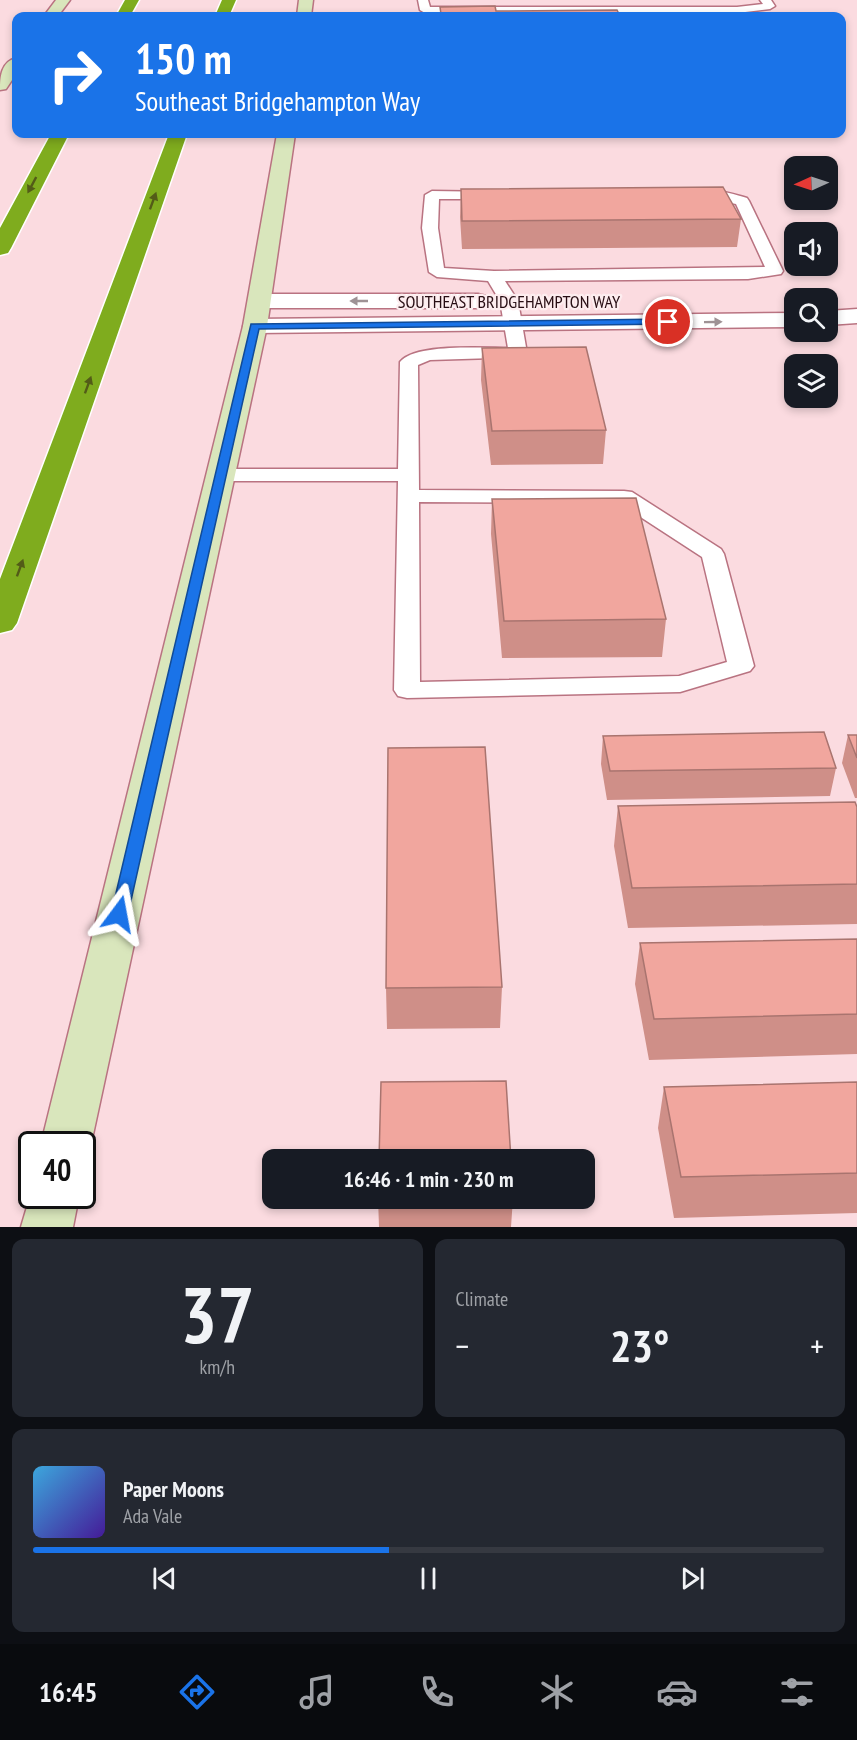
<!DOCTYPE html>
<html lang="en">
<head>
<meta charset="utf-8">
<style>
  :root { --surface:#171b24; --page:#242831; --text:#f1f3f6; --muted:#9ea1a6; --line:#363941; --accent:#1a73e8 }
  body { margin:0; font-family:"PT Sans Narrow",sans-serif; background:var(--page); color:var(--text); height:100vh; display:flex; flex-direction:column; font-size:22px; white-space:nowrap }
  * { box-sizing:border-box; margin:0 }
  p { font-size:20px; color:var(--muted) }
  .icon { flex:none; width:33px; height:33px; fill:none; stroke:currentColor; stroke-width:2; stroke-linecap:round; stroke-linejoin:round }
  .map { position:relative; height:1227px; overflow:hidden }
  .side { display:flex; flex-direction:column; gap:12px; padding:12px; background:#0d0f14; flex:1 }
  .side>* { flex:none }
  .guide { position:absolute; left:12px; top:12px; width:834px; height:126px; border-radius:12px; box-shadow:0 3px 9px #0003; background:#1a73e8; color:#fff; overflow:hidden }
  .needle { width:39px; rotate:267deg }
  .buttons { position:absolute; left:784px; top:156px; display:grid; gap:12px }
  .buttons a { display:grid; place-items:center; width:54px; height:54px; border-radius:12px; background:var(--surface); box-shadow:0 3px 9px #0003; font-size:30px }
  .speed { position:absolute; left:18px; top:1131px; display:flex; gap:12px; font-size:30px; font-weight:700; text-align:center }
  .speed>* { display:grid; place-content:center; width:78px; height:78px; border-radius:50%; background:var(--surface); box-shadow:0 3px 9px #0003; line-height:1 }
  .speed .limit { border:3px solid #111; border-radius:9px; background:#fff; color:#111 }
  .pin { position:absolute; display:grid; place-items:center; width:51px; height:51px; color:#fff; margin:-26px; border:3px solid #fff; border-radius:50%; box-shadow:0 2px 6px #0007 }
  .me { position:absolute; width:66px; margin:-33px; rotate:13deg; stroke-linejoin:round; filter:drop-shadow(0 0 4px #0008) }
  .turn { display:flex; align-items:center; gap:21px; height:126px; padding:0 24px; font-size:27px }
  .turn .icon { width:78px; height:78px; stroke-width:2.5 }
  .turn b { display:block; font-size:42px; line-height:51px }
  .big { font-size:45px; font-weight:700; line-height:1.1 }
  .side .card { flex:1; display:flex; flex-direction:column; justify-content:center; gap:9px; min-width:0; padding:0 21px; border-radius:12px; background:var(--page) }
  .side .dial { align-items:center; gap:0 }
  .dial b { font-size:78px; line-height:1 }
  .song { display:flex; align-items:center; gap:18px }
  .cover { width:72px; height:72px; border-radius:9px; background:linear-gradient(135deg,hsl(200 70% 55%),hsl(260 70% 35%)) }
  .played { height:6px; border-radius:3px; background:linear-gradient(90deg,var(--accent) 45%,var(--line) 45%) }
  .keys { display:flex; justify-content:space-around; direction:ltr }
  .heat { display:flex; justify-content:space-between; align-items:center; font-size:33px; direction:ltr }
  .side .tiles { flex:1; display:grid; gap:12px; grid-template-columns:1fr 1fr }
  .card:last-child { grid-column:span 2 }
  .trip { position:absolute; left:262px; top:1149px; width:333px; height:60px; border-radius:12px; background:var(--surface); box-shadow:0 3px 9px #0003; font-weight:700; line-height:60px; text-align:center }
  .tabs { display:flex; height:96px; justify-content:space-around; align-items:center; background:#090b0e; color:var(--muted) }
  .tabs .icon { width:42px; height:42px }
  .tabs .active { color:var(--accent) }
  .tabs b { font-size:27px; color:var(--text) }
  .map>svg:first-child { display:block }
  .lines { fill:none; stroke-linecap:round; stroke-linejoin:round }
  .lane-casing { stroke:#b97381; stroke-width:3 }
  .street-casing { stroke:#b97381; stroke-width:3 }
  .secondary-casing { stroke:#b97381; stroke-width:3 }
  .highway-casing { stroke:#fff; stroke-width:3 }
  .lane { fill:#fff; fill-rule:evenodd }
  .street { fill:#fff; fill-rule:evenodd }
  .secondary { fill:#d9e6bc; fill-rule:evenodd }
  .highway { fill:#7fac1e; fill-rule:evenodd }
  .wall { fill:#cf8f88 }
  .building { fill:#f1a69e; stroke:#a9746f; stroke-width:1.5 }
  .oneway { fill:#535c18 }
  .oneway2 { fill:#9e9295 }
  .route { fill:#1a73e8; stroke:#114b97; stroke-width:1.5 }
  .labels { text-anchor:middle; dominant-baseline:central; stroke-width:4.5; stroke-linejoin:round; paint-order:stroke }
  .far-street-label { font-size:18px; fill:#270d13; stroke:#fdedef }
</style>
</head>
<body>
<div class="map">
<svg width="857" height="1227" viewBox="0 0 857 1227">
  <rect width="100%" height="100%" fill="#fbdbe0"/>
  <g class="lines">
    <g class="lane-casing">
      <path id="lane" d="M 418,0 L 428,0 L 430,7 L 737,7 L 763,4 L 760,0 L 771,0 L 775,6 L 770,9 L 737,13 L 425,13 L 420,10 Z
        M 432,191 L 498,192 L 500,195 L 493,199 L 439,199 L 438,228 L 444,268 L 494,271 L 765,267 L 736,204 C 725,202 694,200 689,195 C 701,183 732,194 747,198 L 749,201 L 783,271 L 781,274 L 748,279 L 505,281 L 518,301 L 527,353 L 524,357 L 430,360 L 418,365 L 419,490 L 624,491 L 632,492 L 721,549 L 724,554 L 754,666 L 750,671 L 680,692 L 407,698 L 398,696 L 394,690 L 398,481 L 220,481 L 213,479 L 210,475 L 213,471 L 220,469 L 398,469 L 400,362 C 414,343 485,348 508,348 L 500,301 L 488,281 L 437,277 L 429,272 L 422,228 L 425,195 ZM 419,502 L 619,503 L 702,557 L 727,662 L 679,676 L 420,682 Z"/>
    </g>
    <g class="street-casing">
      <path id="street" d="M 260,294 L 478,294 L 486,296 L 490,301 L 486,306 L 478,308 L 260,308 L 252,306 L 248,301 L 252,296 Z
        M 857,309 L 857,323 L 828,325 L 828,311 Z
        M 795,313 L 795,327 L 255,333 L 246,331 L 243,326 L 246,321 L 255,319 Z"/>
    </g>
    <g class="secondary-casing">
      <path id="secondary" d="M 56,0 L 70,0 L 58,16 L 44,16 Z
        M 299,0 L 313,0 L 311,16 L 297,16 Z
        M 16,58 L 16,74 L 6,89 L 0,90 C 0,77 1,62 16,58 Z
        M 277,134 L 295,134 L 267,326 L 91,1144 L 82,1160 L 82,1144 L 41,1144 L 243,326 Z
        M 32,1190 L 32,1196 L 79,1196 L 73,1227 L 21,1227 Z"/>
    </g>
    <g class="highway-casing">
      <path id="highway" d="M 125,0 L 139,0 L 130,16 L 116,16 Z
        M 222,0 L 236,0 L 229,16 L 215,16 Z
        M 51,134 L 69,134 L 11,248 L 8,253 L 0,255 L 0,228 Z
        M 169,134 L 187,134 L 17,623 L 12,630 L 0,633 L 0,579 Z"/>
    </g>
    <use href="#lane" class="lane"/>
    <use href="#street" class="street"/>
    <use href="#secondary" class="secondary"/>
    <use href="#highway" class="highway"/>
  </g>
  <path class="wall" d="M 440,7 L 496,11 L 620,16 L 440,16 Z
    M 461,189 L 741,219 L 737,247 L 462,249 L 460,217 Z
    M 482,348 L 606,430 L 603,464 L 491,465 L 481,380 Z
    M 492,499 L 666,619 L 662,657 L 502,658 L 491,534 Z
    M 848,735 L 857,735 L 857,798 L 855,798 L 842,763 Z
    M 603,736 L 836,768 L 830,796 L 607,800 L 601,764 Z
    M 618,806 L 857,807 L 857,924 L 628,928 L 614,846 Z
    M 857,939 L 857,1054 L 649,1060 L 635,984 L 640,943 Z
    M 502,987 L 500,1028 L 387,1029 L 386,988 Z
    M 857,1082 L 857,1213 L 674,1218 L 658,1128 L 664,1087 Z
    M 378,1198 L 513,1198 L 511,1227 L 379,1227 Z"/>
  <path class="building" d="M 495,6 L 496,11 L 617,10 L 620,16 L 472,16 L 472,14 L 441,14 L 440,7 Z
    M 723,187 L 741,219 L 462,221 L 461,189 Z
    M 586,347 L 606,430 L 492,431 L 482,348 Z
    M 636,498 L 666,619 L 504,621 L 492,499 Z
    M 824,732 L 836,768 L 610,771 L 603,736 Z
    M 848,735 L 857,735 L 857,758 Z
    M 485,747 L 502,987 L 386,988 L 388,748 Z
    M 855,802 L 857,807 L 857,884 L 632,888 L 618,806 Z
    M 857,939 L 857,1014 L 654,1019 L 640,943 Z
    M 506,1081 L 511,1160 L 379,1160 L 381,1082 Z
    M 857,1082 L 857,1173 L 681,1177 L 664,1087 Z"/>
  <defs><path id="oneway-solid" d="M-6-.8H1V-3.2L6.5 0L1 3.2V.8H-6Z" transform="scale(1.5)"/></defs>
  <g class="oneway">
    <use href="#oneway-solid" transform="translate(32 185) rotate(118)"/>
    <use href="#oneway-solid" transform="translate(153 201) rotate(-70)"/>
    <use href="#oneway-solid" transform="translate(88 385) rotate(-70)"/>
    <use href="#oneway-solid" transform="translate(20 568) rotate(-70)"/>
  </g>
  <g class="oneway2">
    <use href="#oneway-solid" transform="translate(359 301) rotate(180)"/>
    <use href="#oneway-solid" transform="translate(713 322) rotate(-1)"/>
  </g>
  <path class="route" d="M 668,319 L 672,320 L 672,324 L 259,329 L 128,914 L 125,918 L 119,920 L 113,918 L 111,914 L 251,324 Z"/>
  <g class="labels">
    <g class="far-street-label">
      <text x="509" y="301">SOUTHEAST BRIDGEHAMPTON WAY</text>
    </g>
  </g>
</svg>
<div class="buttons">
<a><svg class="needle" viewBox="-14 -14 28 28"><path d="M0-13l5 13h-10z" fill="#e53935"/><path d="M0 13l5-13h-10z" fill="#9ea1a6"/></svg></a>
<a><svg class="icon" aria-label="sound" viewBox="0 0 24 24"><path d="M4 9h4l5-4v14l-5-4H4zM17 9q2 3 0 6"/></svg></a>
<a><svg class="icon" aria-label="search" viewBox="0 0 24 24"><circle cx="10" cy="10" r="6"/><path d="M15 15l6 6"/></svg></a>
<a><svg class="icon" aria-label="layers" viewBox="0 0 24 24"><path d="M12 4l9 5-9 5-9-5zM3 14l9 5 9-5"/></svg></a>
</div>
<div class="speed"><div class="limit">40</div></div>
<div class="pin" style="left:668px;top:322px;background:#d93025"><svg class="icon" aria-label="arrive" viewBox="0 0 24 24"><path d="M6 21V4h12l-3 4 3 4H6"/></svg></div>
<svg class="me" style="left:119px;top:914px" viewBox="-20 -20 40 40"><path d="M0-17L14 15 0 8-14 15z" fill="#1a73e8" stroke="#fff" stroke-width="4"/></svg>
<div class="trip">16:46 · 1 min · 230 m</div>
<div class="guide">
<div class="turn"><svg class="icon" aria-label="right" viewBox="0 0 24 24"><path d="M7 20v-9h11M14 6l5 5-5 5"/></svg><div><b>150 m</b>Southeast Bridgehampton Way</div></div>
</div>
</div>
<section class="side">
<div class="tiles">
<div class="card dial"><b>37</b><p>km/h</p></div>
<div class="card"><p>Climate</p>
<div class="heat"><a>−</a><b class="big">23°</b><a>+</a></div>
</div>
<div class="card">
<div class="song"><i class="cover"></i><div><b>Paper Moons</b><p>Ada Vale</p></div></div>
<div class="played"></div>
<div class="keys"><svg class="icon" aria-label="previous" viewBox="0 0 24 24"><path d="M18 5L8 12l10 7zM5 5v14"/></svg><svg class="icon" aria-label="pause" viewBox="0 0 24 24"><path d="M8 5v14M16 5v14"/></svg><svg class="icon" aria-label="next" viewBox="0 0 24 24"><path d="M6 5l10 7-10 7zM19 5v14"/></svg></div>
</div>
</div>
</section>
<nav class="tabs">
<b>16:45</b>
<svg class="icon active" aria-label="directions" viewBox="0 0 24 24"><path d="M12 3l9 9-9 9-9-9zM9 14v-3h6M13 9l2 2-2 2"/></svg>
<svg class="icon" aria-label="music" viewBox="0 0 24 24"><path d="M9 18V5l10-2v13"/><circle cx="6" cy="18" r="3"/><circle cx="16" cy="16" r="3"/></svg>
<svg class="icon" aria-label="phone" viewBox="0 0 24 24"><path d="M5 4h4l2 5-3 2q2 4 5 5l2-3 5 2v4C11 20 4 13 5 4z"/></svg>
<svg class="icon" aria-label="climate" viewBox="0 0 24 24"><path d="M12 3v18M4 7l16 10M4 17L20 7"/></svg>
<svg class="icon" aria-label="car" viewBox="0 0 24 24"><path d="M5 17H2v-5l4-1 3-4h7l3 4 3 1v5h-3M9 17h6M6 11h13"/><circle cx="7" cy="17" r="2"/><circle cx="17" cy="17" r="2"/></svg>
<svg class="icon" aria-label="filters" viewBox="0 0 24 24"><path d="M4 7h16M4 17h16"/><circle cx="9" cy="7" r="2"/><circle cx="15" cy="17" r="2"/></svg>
</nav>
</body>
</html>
